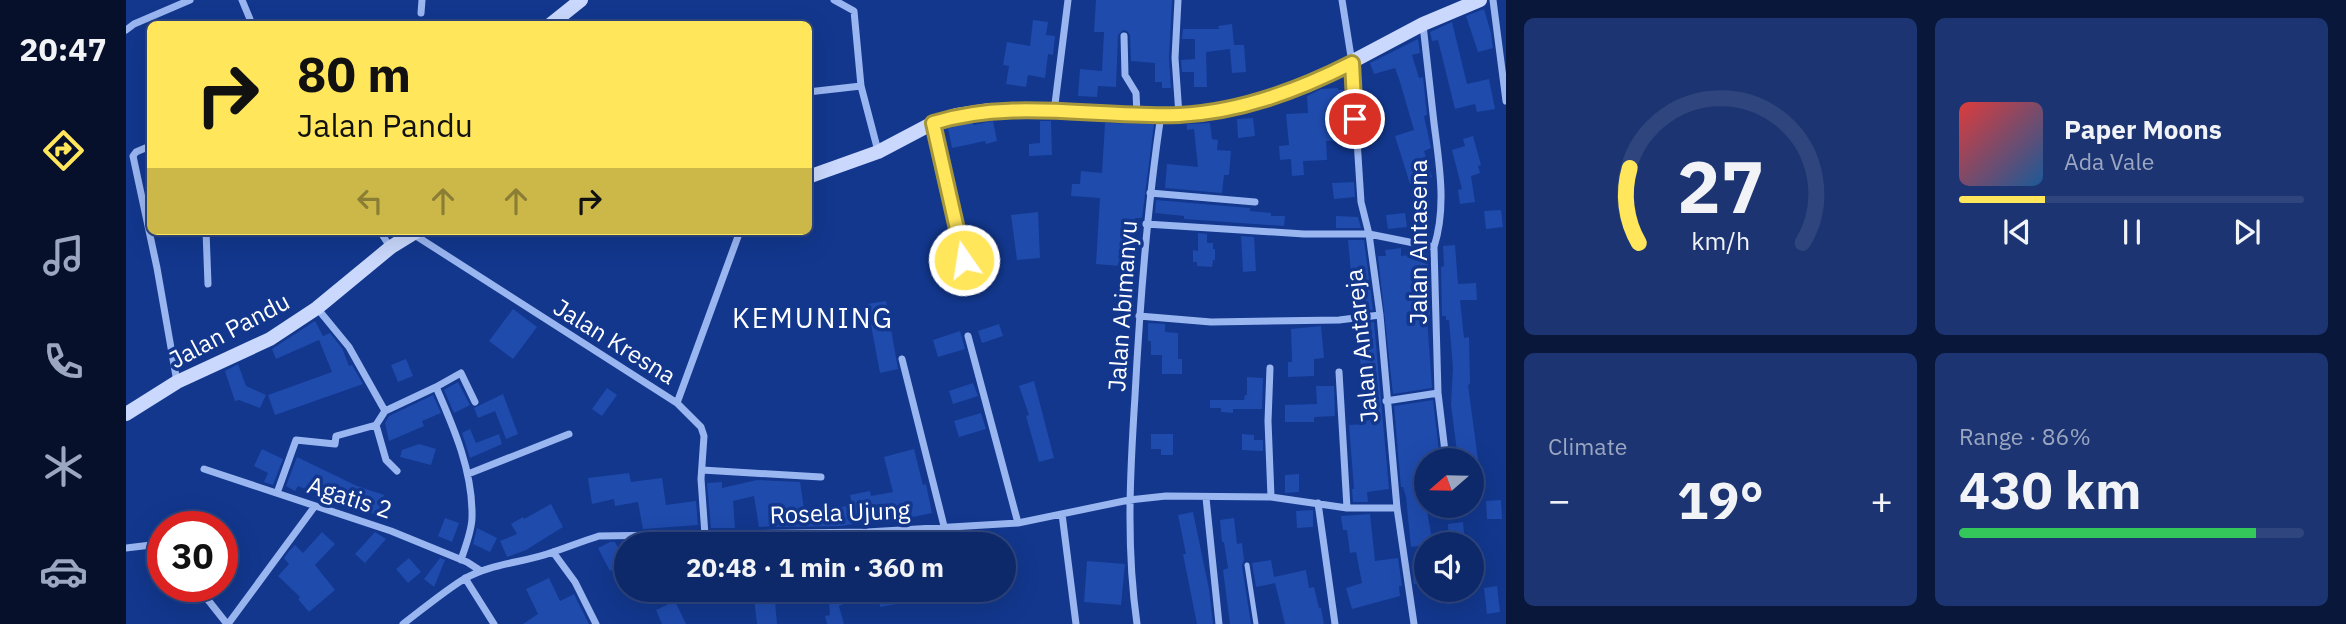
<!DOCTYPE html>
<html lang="en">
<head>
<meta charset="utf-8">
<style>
  :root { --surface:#0e296a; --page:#1c3572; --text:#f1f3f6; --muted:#9ba6c1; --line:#2e457e; --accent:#ffe65b }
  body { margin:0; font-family:"IBM Plex Sans",sans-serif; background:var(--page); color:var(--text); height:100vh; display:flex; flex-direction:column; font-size:26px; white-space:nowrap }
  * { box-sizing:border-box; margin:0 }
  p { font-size:23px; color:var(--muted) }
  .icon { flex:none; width:38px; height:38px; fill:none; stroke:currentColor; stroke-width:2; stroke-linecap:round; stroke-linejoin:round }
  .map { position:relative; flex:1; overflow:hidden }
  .sheet { display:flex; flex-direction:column; gap:18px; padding:18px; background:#08173a; width:840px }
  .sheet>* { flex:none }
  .top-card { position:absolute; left:21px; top:21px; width:665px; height:214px; border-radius:10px; box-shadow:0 7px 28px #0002,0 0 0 2px var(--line); background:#ffe65b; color:#111; overflow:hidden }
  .needle { width:46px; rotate:250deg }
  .controls { position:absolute; left:1288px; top:448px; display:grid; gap:14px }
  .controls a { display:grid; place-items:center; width:70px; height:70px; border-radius:50%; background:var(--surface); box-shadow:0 7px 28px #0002,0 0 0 2px var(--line); font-size:35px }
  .speed { position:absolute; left:21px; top:511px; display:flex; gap:14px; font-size:35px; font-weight:700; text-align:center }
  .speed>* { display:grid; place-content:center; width:91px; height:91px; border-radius:50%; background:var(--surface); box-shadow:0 7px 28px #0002,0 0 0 2px var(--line); line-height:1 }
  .speed .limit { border:10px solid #d22; background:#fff; color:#111 }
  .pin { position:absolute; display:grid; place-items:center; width:60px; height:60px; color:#fff; margin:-30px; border:4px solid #fff; border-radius:50%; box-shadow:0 2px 7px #0007 }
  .me { position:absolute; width:77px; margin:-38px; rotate:347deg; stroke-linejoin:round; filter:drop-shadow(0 0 5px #0008) }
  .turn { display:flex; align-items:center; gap:24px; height:147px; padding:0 35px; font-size:32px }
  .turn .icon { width:91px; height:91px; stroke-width:2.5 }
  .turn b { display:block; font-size:49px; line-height:60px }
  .lanes { display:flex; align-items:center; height:66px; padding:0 35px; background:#0003; justify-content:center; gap:35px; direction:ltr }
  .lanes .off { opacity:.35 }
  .big { font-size:52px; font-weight:700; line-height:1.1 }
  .sheet .widget { flex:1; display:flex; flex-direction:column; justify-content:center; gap:10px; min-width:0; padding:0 24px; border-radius:10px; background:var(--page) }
  .sheet .dial { align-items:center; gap:0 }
  .dial svg { height:182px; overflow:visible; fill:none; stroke:var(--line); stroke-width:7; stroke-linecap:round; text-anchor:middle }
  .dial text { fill:var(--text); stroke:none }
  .song { display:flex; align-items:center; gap:21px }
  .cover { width:84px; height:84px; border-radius:10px; background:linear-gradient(135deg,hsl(0 70% 55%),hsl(210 70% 35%)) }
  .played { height:7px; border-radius:4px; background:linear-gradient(90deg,var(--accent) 25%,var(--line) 25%) }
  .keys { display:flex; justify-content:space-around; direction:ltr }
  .heat { display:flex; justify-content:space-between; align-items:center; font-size:38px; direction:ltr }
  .charge { height:10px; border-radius:5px; background:linear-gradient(90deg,#34c759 86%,var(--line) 0) }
  .sheet .tiles { flex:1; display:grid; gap:18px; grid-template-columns:repeat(2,1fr) }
  .trip { position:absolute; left:488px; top:532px; width:402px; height:70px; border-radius:35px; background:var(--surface); box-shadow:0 7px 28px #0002,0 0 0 2px var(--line); font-weight:700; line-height:70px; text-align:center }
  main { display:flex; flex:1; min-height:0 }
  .dock { display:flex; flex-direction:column; width:126px; justify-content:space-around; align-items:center; background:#06102a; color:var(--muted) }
  .dock .icon { width:49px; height:49px }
  .dock .current { color:var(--accent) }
  .dock b { font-size:32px; color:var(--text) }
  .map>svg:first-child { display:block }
  .building { fill:#1f4bad }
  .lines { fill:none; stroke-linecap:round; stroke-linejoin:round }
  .lane { stroke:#9ab6f1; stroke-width:5 }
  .street { stroke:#9ab6f1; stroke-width:7 }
  .secondary { stroke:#c9d8fc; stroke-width:14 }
  .route-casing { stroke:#a6963b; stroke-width:18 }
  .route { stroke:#ffe65b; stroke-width:12 }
  .labels { text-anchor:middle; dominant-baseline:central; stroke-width:7; stroke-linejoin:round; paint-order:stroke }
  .street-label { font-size:24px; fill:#fff; stroke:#12378d }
  .quarter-label { font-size:28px; letter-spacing:2px; fill:#fff; stroke:#12378d }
</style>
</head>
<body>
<main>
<nav class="dock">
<b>20:47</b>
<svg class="icon current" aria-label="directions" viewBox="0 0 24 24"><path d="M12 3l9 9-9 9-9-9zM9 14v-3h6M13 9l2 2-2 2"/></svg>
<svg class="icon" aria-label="music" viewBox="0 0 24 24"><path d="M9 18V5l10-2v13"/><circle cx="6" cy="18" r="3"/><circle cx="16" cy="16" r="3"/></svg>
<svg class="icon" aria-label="phone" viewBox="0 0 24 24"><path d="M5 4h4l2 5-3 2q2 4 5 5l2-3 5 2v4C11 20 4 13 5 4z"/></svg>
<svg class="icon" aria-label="climate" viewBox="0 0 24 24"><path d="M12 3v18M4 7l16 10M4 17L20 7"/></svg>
<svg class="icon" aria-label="car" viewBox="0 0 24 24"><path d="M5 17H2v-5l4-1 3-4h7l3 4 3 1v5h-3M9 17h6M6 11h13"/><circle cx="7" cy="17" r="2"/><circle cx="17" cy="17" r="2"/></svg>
</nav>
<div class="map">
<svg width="1380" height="624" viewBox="0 0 1380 624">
  <rect width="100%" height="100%" fill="#12378d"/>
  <path class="building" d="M 970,0 L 1046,0 L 1043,58 L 1045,88 L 1036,88 L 1036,82 L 1029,82 L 1029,63 L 1005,61 L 1004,35 L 1001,31 L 997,30 L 992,35 L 990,87 L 972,86 L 971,97 L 952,96 L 954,69 L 976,71 L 978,32 L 968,32 Z
    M 1358,9 L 1365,33 L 1367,48 L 1352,52 L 1340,16 Z
    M 907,20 L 922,22 L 920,35 L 929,36 L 927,55 L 922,54 L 919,78 L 902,75 L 900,87 L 880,84 L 883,66 L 877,65 L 881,42 L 904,46 Z
    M 1326,22 L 1341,84 L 1363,79 L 1369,109 L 1351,112 L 1349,104 L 1329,109 L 1312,40 L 1306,41 L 1304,32 Z
    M 1106,24 L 1108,45 L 1118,45 L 1120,72 L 1106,73 L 1104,49 L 1080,52 L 1081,87 L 1068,87 L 1068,72 L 1056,72 L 1055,60 L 1069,59 L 1069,39 L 1056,39 L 1057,29 L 1093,29 L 1092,26 Z
    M 1292,39 L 1294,53 L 1286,55 L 1293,78 L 1297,77 L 1301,115 L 1298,116 L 1305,148 L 1298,151 L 1306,177 L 1284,184 L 1269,136 L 1288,130 L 1274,82 L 1269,68 L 1248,74 L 1244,63 Z
    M 1212,88 L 1212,90 L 1222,90 L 1225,140 L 1200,141 L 1201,160 L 1177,161 L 1178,175 L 1166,176 L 1165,159 L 1154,160 L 1153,146 L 1163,145 L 1160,114 L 1182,113 L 1181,96 L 1195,89 Z
    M 1127,118 L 1129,136 L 1112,138 L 1111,119 Z
    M 867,121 L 871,141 L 860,144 L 859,141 L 826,148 L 822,128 L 833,124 L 847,122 L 847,125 Z
    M 914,121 L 925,121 L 926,155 L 903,156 L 903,144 L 914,143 Z
    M 979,123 L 1028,124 L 1016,218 L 1009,218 L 1006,267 L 970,264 L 974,198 L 945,196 L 946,184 L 954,184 L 955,171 L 976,173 Z
    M 1084,123 L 1086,139 L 1092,140 L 1091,150 L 1105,151 L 1103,175 L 1098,175 L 1096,193 L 1039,188 L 1041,164 L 1072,167 L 1068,129 L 1061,130 L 1061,124 Z
    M 1347,136 L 1355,165 L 1352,166 L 1354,173 L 1345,176 L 1349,202 L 1334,204 L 1332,190 L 1336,189 L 1326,150 L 1339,146 L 1337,139 Z
    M 1228,182 L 1229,197 L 1208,199 L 1206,183 Z
    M 1030,200 L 1124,208 L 1124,211 L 1145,213 L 1145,216 L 1159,216 L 1158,226 L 1058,219 L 1058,216 L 1029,213 Z
    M 1375,210 L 1377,227 L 1360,229 L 1358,211 Z
    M 912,212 L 914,258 L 891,260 L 885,215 Z
    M 1279,213 L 1281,227 L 1262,229 L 1260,215 Z
    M 1210,216 L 1232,217 L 1235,228 L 1210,228 Z
    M 1072,233 L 1081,234 L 1081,243 L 1087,243 L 1087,249 L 1089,249 L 1089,260 L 1087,260 L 1086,267 L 1071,266 L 1071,262 L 1067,262 L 1067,250 L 1072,251 Z
    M 1115,236 L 1128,237 L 1130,271 L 1117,272 Z
    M 1222,240 L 1238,240 L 1247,310 L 1233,311 L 1232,283 L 1226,284 Z
    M 1329,245 L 1332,284 L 1350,283 L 1351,300 L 1334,300 L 1338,338 L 1343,337 L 1344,384 L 1342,385 L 1352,460 L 1332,460 L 1325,404 L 1327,368 L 1323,320 L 1320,320 L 1320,316 L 1316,316 L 1315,267 L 1318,266 L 1317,246 Z
    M 1275,248 L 1275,256 L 1300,253 L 1302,267 L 1304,317 L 1301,318 L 1306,388 L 1267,394 L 1252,256 L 1260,256 L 1259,250 Z
    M 760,301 L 772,369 L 754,373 L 741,304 Z
    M 387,309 L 411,327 L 387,359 L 363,341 Z
    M 189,321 L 197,336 L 204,333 L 216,348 L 223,366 L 226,365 L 237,384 L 149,415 L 142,395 L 206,372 L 193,340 L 150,359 L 146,349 Z
    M 1248,322 L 1263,489 L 1241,492 L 1242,502 L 1227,502 L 1226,489 L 1228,489 L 1223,425 L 1240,424 L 1240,421 L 1244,420 L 1238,366 L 1235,367 L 1233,350 L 1237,349 L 1235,332 L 1232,332 L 1231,324 Z
    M 1022,323 L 1039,324 L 1039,332 L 1052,333 L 1052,359 L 1056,359 L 1056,374 L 1036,374 L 1036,355 L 1025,355 L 1025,341 L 1022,341 Z
    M 873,324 L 877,336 L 856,343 L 852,331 Z
    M 1195,326 L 1198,358 L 1188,359 L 1188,376 L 1162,377 L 1162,362 L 1166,362 L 1165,329 Z
    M 834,331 L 839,349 L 812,357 L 807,340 Z
    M 280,359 L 287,376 L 272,382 L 265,365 Z
    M 112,364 L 120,386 L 140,395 L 134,408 L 113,400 L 109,401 L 99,371 Z
    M 1121,377 L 1137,378 L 1136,409 L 1107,409 L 1107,413 L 1095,412 L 1095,408 L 1084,408 L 1084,400 L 1118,400 L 1119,395 L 1121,395 Z
    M 908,381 L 928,458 L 913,462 L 900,416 L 903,415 L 893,386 Z
    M 332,382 L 344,405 L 328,413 L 318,390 Z
    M 847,383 L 852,396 L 827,404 L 823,391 Z
    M 1190,386 L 1208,386 L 1209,416 L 1188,417 L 1188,422 L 1159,422 L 1159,405 L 1191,404 Z
    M 481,388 L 491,395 L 476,416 L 466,409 Z
    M 377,394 L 392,434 L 380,439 L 369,411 L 352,418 L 348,408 Z
    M 307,395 L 315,413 L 296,421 L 298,426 L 263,441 L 259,423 L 263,416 Z
    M 1307,400 L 1314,460 L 1300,460 L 1300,506 L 1307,544 L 1285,547 L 1280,497 L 1277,487 L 1275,487 L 1268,406 Z
    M 855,413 L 860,429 L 833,437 L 828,421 Z
    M 344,429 L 350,443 L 373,434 L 376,444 L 344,458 L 336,433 Z
    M 1025,434 L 1047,434 L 1047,455 L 1035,455 L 1035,449 L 1025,449 Z
    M 1116,434 L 1128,435 L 1128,440 L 1137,440 L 1137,451 L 1116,450 Z
    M 293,444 L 310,449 L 305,465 L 274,457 L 276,450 Z
    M 136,449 L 157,459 L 147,485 L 138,482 L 142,473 L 128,466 Z
    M 788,449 L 797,485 L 800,484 L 806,513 L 760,523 L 759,518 L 716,526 L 649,527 L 649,526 L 633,527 L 628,496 L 607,501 L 609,528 L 585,528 L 581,483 L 596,482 L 596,488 L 631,480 L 674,482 L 678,509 L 726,506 L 724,495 L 744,491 L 745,496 L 767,492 L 758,457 Z
    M 171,457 L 231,486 L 258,495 L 251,515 L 223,506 L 224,503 L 207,495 L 205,499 L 172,486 L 169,491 L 160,486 Z
    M 503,473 L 505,482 L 536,478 L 540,505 L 570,501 L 572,525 L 517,529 L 512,502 L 489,506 L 488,499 L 466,504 L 462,478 Z
    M 1173,474 L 1173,492 L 1159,493 L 1159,475 Z
    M 1375,500 L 1376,519 L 1361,519 L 1360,501 Z
    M 425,504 L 437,527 L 400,550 L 381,557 L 374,541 L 391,534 L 385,524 L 397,517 L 398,519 Z
    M 1187,510 L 1187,527 L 1171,528 L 1170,511 Z
    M 1067,512 L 1083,589 L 1087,624 L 1071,624 L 1057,554 L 1060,554 L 1052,515 Z
    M 1244,514 L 1249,561 L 1272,558 L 1276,586 L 1273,586 L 1274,596 L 1226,609 L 1220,588 L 1236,583 L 1230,552 L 1224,553 L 1221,530 L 1217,530 L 1215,516 Z
    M 319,518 L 333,523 L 326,542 L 312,536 Z
    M 1108,518 L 1111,544 L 1116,543 L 1118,560 L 1116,566 L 1125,624 L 1104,624 L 1097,570 L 1102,568 L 1098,542 L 1096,542 L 1094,520 Z
    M 1337,522 L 1339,544 L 1323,544 L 1322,524 Z
    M 351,528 L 371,538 L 364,552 L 347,544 Z
    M 196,532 L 209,544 L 189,565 L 209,590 L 183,612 L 172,599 L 174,597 L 152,576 L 163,564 L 158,558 L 163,551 L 169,545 L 177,553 Z
    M 249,532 L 260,539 L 239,563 L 229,554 Z
    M 484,542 L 489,542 L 500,563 L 484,571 L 472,548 Z
    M 283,558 L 295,572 L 282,583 L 270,569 Z
    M 314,558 L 319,560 L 308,587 L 298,579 Z
    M 1145,560 L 1148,577 L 1180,570 L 1183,588 L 1188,587 L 1193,608 L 1195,608 L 1198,624 L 1159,624 L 1149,583 L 1130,587 L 1126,563 Z
    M 961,561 L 999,564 L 995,605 L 958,602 Z
    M 1300,563 L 1300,582 L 1288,584 L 1286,565 Z
    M 423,578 L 434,601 L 448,594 L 463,624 L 397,624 L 412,614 L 400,589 Z
    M 1371,586 L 1374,612 L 1361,614 L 1358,588 Z
    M 627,590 L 668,590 L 669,601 L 649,601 L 651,624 L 631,624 Z
    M 702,590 L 802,590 L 803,598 L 754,607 L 753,597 L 717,604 L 713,606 L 718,624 L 701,624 L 699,616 L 704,615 Z
    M 549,601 L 560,624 L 536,624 L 530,610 Z"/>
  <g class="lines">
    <path class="lane" d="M 1121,565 L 1130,624"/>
    <path class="street" d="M 116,0 L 126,24
      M 708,0 L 728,11 L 735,86 L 752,151
      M 1052,0 L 1049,58 L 1053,115
      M 1216,0 L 1226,63 L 1235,202 L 1243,234 L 1254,315 L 1271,508 L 1288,624
      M 1367,0 L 1380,101
      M 295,13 L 296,0
      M 1297,25 C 1301,58 1304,90 1308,123 C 1313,163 1321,207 1308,247 L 1312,393 L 1320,460
      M 0,30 L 8,24 L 64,0
      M 998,36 L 999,75 L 1010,93 L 1011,114
      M 682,92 L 735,86
      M 928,112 L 942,0
      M 807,123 L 838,260
      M 24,146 L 10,152 L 7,156 L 31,268 L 51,382
      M 1024,193 L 1129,202
      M 1020,224 L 1178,234 L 1243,234 L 1308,247
      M 80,231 L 82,284
      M 254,231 L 264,247
      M 287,234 L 551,403 L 575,427 L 578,436 L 575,479 L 579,535
      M 191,308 L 223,347 L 259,411
      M 1013,316 L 1085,322 L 1213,320 L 1254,315
      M 842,336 L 892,523
      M 776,359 L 818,526
      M 1144,368 L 1142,421 L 1145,497
      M 1213,372 L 1221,508
      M 310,387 L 335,373 L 349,402
      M 1260,401 L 1312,393
      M 551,403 L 614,231
      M 78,469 L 265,531 L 341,562 L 355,571
      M 576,470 L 695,477
      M 271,471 L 260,460 L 250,425 L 259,411 L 310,387 C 328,428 347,472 346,517 C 346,531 339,547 335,560
      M 342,474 L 443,434
      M 151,493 L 170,440 L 209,444 L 210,436 L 250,425
      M 1080,498 L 1093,624
      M 1192,503 L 1209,624
      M 936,514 L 950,624
      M 0,548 L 25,545 L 37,549
      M 427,552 L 449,582 L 470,624
      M 339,578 L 368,624
      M 71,586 L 101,624
      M 102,624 L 189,506
      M 277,624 C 297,609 317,592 338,579 C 365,563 398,563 427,552 C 442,547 457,541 473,536 L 741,532 L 892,523 L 1003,500 L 1040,496 L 1145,497 L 1221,508 L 1271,508
      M 1011,624 C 1000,547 1004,473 1009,396 C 1014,301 1021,208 1035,115"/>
    <path class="secondary" d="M 425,24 L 455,0
      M 682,177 L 752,152 L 807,123 L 831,115 L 864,110 L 1053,115 L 1083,113 L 1135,101 L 1182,85 L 1297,24 L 1354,0
      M 0,414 L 51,382 L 144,339 L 191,308 L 265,247 L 291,231"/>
  </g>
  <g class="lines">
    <g class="route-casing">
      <path id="route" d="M 838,260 L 807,123 C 886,98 971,118 1053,115 C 1114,112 1171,91 1226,63 L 1229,119"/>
    </g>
    <use href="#route" class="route"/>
  </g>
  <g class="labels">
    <g class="street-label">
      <text transform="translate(1292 242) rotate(-90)">Jalan Antasena</text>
      <text transform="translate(996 306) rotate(-86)">Jalan Abimanyu</text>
      <text transform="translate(103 330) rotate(-28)">Jalan Pandu</text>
      <text transform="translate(489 341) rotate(32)">Jalan Kresna</text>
      <text transform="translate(1235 346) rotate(-96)">Jalan Antareja</text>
      <text transform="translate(224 497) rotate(18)">Agatis 2</text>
      <text transform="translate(714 512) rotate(-2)">Rosela Ujung</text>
    </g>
    <g class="quarter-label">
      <text x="687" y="317">KEMUNING</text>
    </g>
  </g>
</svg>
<div class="controls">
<a><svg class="needle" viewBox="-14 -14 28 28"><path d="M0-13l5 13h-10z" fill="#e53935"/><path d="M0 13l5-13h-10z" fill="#9ba6c1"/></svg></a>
<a><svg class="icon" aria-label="sound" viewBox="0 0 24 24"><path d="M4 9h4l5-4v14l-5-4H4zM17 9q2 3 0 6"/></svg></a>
</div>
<div class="speed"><div class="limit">30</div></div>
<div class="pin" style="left:1229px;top:119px;background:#d93025"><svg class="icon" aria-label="arrive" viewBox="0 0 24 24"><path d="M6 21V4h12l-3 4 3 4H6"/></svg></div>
<svg class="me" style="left:838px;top:260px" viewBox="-20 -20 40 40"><circle r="17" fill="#ffe65b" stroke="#fff" stroke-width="3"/><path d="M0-11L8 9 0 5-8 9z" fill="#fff"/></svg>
<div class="trip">20:48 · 1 min · 360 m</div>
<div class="top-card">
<div class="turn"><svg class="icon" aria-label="right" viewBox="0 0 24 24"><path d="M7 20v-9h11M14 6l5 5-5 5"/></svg><div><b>80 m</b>Jalan Pandu</div></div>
<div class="lanes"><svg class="icon off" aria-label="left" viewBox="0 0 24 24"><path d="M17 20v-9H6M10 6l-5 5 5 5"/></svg><svg class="icon off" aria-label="ahead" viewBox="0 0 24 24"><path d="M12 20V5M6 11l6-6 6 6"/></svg><svg class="icon off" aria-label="ahead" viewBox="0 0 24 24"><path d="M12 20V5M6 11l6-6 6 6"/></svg><svg class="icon" aria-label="right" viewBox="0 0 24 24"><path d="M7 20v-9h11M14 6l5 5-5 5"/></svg></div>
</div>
</div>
<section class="sheet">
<div class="tiles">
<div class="widget dial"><svg viewBox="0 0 100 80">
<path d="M14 69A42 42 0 1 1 86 69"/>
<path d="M14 69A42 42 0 0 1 10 36" stroke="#ffe65b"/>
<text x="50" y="56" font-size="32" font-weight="700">27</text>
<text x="50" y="72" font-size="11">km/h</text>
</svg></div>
<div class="widget">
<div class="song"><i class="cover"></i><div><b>Paper Moons</b><p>Ada Vale</p></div></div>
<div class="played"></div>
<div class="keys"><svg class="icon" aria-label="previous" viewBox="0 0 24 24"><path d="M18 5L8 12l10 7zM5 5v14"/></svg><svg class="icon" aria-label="pause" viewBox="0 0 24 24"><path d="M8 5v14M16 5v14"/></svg><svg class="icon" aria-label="next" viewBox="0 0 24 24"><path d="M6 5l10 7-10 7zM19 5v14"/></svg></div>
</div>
<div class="widget"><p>Climate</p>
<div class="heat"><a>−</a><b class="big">19°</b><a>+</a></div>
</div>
<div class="widget"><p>Range · 86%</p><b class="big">430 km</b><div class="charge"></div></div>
</div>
</section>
</main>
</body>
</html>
